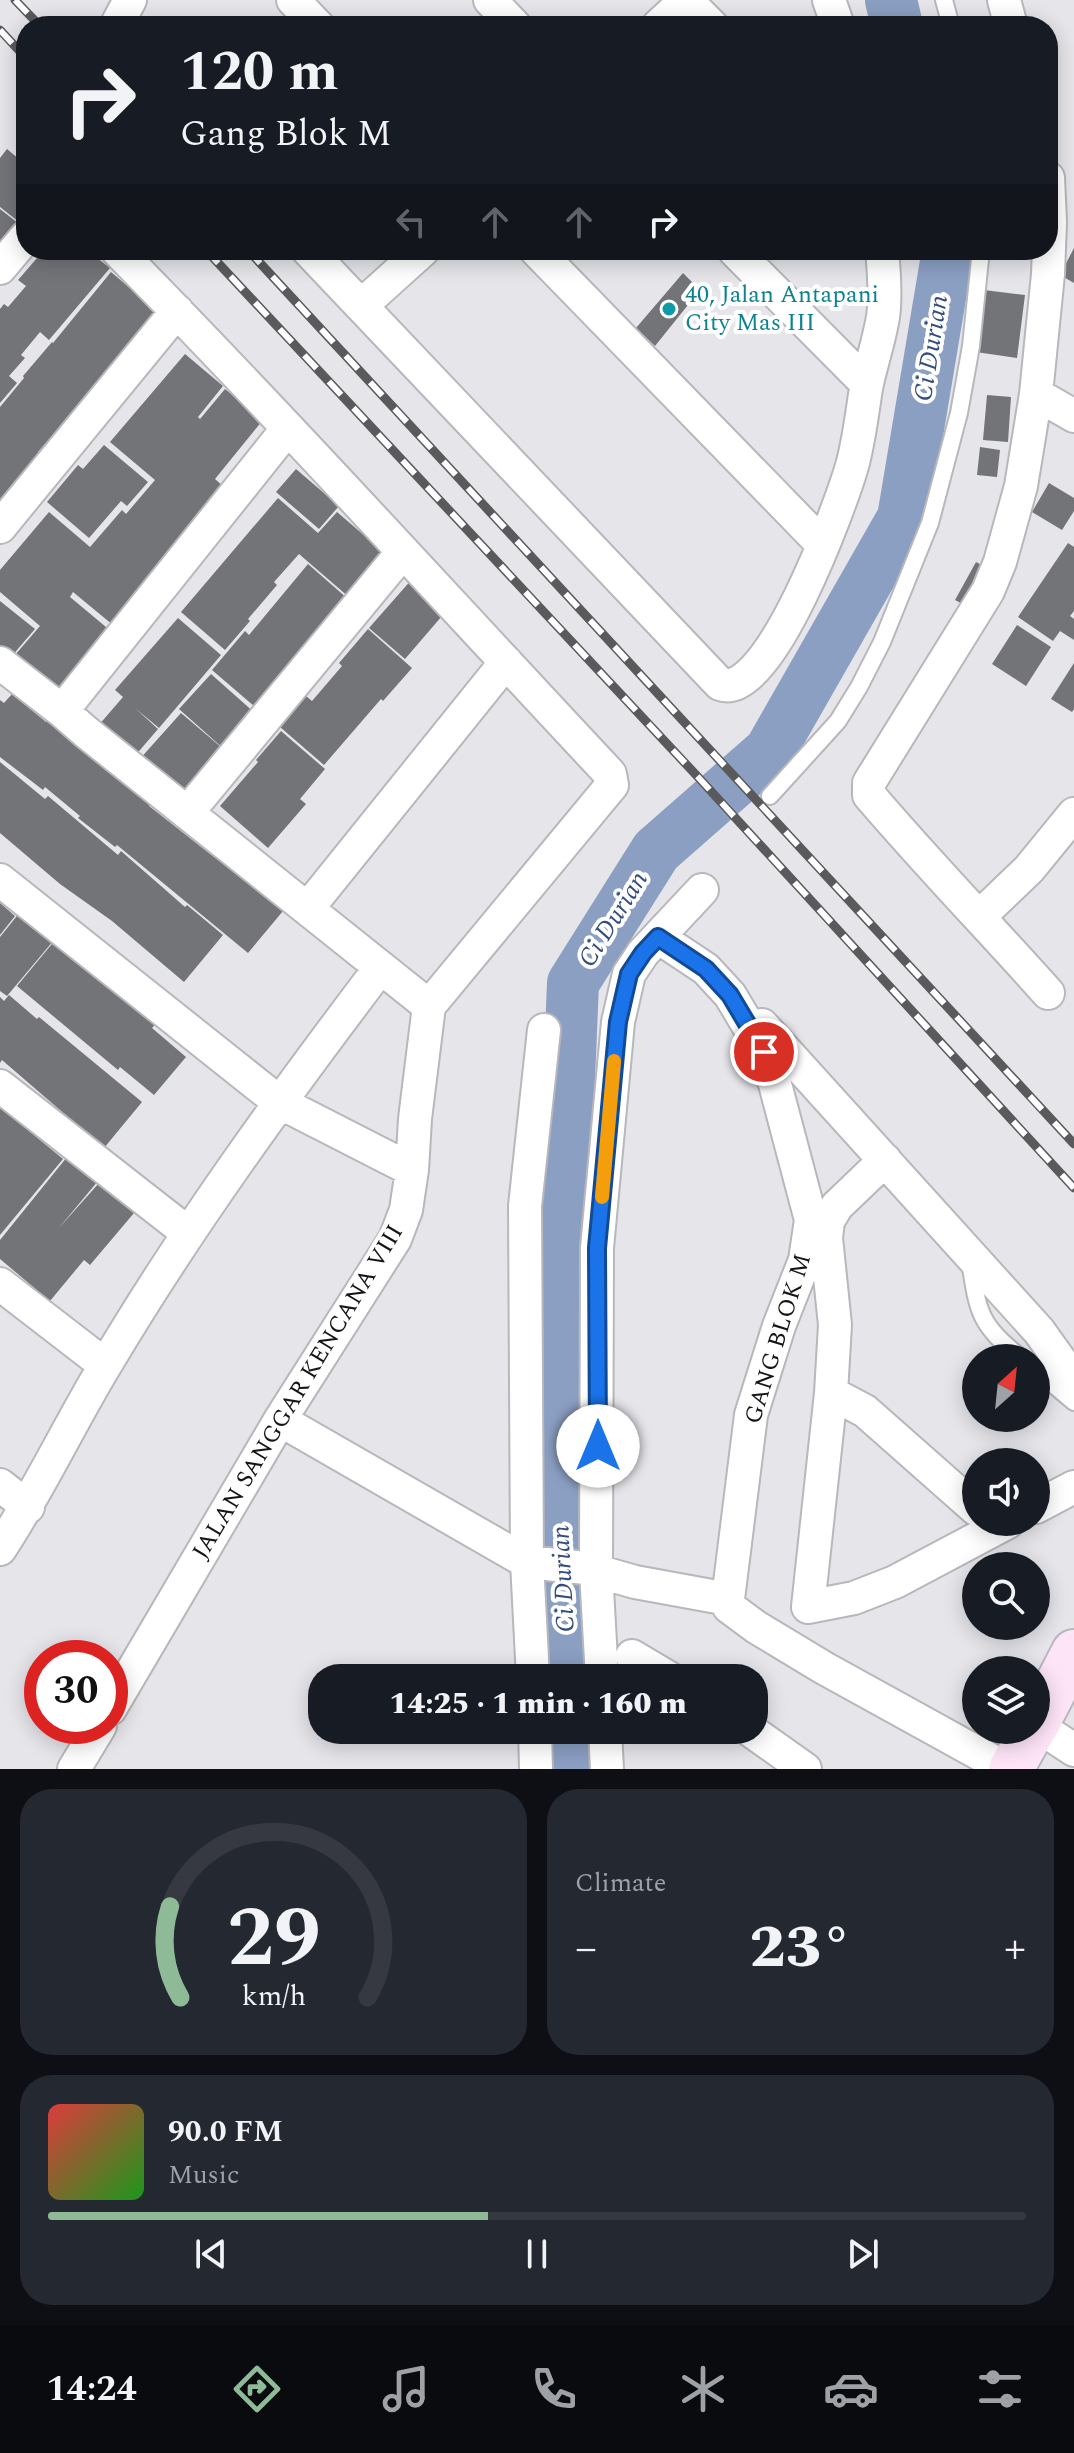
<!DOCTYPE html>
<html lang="en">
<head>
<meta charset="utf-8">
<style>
  :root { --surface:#171b24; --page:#242831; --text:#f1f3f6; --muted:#9ea1a6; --line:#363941; --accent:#8eba98 }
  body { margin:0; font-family:Spectral,serif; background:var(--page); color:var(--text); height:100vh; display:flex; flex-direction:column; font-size:30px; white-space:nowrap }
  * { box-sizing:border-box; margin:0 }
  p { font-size:26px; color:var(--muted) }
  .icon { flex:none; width:44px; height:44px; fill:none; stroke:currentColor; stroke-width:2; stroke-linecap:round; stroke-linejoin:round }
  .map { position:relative; height:1769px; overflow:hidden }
  .drawer { display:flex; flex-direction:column; gap:20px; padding:20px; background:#0d0f14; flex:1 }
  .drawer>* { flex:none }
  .hud { position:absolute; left:16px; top:16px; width:1042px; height:244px; border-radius:32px; box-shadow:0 4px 20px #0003; background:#171b24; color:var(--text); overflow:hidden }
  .needle { width:52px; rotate:27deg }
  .tools { position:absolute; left:962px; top:1344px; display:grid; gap:16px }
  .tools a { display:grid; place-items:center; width:88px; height:88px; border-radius:50%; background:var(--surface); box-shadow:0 4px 20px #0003; font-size:40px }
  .speed { position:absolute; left:24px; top:1640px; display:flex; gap:16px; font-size:40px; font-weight:700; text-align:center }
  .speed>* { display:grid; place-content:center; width:104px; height:104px; border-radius:50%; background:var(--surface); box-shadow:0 4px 20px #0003; line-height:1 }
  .speed .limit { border:12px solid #d22; background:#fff; color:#111 }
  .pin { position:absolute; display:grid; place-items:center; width:68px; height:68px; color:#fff; margin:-34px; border:4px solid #fff; border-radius:50%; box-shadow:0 2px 8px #0007 }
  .me { position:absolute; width:88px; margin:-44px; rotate:0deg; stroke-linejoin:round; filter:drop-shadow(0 0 6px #0008) }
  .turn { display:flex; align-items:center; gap:28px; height:168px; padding:0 32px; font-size:36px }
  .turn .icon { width:104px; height:104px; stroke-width:2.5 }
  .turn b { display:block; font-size:56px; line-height:68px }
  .lanes { display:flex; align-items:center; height:76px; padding:0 32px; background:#0003; justify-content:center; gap:40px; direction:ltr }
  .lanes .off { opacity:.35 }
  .big { font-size:60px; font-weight:800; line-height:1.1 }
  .drawer .card { flex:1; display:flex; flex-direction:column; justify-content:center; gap:12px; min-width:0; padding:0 28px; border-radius:32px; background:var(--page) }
  .drawer .dial { align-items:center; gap:0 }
  .dial svg { height:208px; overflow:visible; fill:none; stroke:var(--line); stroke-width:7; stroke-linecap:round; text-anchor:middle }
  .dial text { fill:var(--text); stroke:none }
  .song { display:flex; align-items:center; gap:24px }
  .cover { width:96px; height:96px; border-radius:12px; background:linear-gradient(135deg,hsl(0 70% 55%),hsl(120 70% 35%)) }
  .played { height:8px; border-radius:4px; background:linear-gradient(90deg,var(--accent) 45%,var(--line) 45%) }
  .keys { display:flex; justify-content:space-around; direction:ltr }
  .heat { display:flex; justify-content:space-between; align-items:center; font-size:44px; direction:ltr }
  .drawer .tiles { flex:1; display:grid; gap:20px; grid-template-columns:1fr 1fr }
  .card:last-child { grid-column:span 2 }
  .trip { position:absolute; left:308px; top:1664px; width:460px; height:80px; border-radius:32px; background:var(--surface); box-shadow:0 4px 20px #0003; font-weight:800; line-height:80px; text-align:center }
  .tabs { display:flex; height:128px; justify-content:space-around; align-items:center; background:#090b0e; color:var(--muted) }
  .tabs .icon { width:56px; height:56px }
  .tabs .on { color:var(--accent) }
  .tabs b { font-size:36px; color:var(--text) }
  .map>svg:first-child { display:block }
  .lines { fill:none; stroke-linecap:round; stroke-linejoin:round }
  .river { stroke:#8b9fc3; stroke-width:52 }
  .building { fill:#737478 }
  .lane-casing { stroke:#b7b7bc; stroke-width:20 }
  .street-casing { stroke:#b7b7bc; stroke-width:36 }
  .secondary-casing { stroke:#b7b7bc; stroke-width:48 }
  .lane { stroke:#fff; stroke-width:16 }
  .street { stroke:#fff; stroke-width:32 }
  .secondary { stroke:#fde5f7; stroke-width:44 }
  .rail-casing { stroke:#5a5a5d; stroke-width:9 }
  .rail { stroke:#fff; stroke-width:6; stroke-dasharray:18; stroke-linecap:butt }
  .route-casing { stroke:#114b97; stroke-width:20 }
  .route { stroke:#1a73e8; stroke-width:14 }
  .slow { stroke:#f59e0b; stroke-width:14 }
  .culture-dot { fill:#0f9aa8; stroke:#fff; stroke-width:3 }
  .labels { text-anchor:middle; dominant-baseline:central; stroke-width:8; stroke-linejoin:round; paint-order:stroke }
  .culture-label { font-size:24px; fill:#0d838f; stroke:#fff; text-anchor:start }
  .street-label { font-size:24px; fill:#151517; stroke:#fff }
  .water-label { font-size:26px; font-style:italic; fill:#344d7e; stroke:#fff }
</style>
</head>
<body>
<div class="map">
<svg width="1074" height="1769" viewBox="0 0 1074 1769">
  <rect width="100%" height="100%" fill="#e5e5ea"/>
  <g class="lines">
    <path class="river" d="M 891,0 L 897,26
      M 568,1678 L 555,1420 L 573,983 L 656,851 L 770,751 L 903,518 L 948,250
      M 571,1730 L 573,1769"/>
  </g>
  <path class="building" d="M 7,149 L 26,165 L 26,213 L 19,222 L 0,207 L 0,158 Z
    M 0,209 L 23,227 L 0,255 Z
    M 1074,248 L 1074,283 L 1060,275 Z
    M 44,250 L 87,250 L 110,268 L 49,340 L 40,332 L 21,355 L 25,358 L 9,376 L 17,383 L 0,403 L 0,309 L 4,304 L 8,307 L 26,286 L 18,280 Z
    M 111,272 L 156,310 L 124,350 L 126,351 L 38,452 L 41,455 L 0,510 L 0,407 L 24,378 L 23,376 L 52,342 L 53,343 Z
    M 683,273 L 700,290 L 655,346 L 636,328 Z
    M 984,290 L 1025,295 L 1017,358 L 976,352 Z
    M 185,354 L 223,386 L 198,417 L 200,419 L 225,389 L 263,420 L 215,479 L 224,487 L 119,630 L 73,592 L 70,597 L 112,632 L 61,693 L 15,655 L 40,626 L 0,592 L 0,570 L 49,512 L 90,547 L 122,510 L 126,514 L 155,480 L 110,442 Z
    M 987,395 L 1011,397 L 1008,442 L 983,440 Z
    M 104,445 L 148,482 L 127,506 L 121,501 L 89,538 L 47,502 L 78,465 L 83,469 Z
    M 980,447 L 1000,450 L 997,477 L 977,475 Z
    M 296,469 L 339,506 L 319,529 L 276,492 Z
    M 1049,483 L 1074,498 L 1074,511 L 1062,530 L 1032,512 Z
    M 278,498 L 318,533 L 337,512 L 387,555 L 350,598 L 299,554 L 274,582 L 277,585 L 248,619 L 250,621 L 225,650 L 181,612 Z
    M 1068,543 L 1074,547 L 1074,611 L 1070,616 L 1074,619 L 1074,640 L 1060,631 L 1053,641 L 1018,617 Z
    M 976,562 L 995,572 L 974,610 L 955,600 Z
    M 308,564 L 356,606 L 262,713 L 212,670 L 245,631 L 249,635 Z
    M 413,578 L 448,609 L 405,659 L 369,628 Z
    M 0,601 L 35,629 L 5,664 L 0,659 Z
    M 178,618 L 221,655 L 159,728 L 135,708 L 158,729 L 134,757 L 98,726 L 123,697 L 115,690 Z
    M 1017,625 L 1051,647 L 1026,686 L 992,664 Z
    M 368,629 L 412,668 L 383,701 L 381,699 L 324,765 L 280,727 L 306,696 L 312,701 L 342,666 L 339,663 Z
    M 1074,663 L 1074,709 L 1072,712 L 1051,699 Z
    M 211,674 L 256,714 L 225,750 L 179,709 Z
    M 12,694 L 46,722 L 50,717 L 152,802 L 149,806 L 214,857 L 216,855 L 283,911 L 248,953 L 117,845 L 115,847 L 78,818 L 80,816 L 45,787 L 43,790 L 0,757 L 0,700 L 4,703 Z
    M 181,713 L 228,753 L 185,802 L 138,761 Z
    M 281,731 L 325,769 L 300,799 L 306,804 L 268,848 L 220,806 L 258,762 L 256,760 Z
    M 0,762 L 45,799 L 48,796 L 118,855 L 121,851 L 185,907 L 187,905 L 223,935 L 184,982 L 112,921 L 60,884 L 0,833 Z
    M 0,903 L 15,916 L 0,935 Z
    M 20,912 L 54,940 L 7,996 L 0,991 L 0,937 Z
    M 56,939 L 159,1020 L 152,1028 L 186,1057 L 154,1095 L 120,1067 L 118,1070 L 17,986 Z
    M 9,995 L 37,1019 L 39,1017 L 142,1102 L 104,1148 L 2,1060 L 0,1063 L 0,997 L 4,1001 Z
    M 0,1102 L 7,1108 L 5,1111 L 63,1159 L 0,1235 Z
    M 67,1157 L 98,1181 L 58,1229 L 99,1183 L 134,1213 L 90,1265 L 84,1260 L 50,1301 L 0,1259 L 0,1240 Z"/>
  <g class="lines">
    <g class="lane-casing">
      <path id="lane" d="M 944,0 L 951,26
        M 770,796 L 838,721 L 859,687 L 882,642 L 930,523 L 959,413 L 971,346 L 981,250
        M 970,1261 C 978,1313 979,1324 1021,1358
        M 1036,1370 L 1074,1402"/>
    </g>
    <g class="street-casing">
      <path id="street" d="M 293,0 L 318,26
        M 490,0 L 515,26
        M 686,0 L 712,26
        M 829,0 L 838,26
        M 1004,0 L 1011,26
        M 116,26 L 130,0
        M 658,26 L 686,0
        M 117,250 C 285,421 446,599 610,774 L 612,785 L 429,1006
        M 308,250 L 720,684 C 769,703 841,504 852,466 C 859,441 862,414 866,388 C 871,364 879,341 883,317 C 886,296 884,271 882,250
        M 536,250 L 823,545
        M 734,250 L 867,384
        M 0,268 L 26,237
        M 362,305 L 423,250
        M 1036,394 L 1074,416
        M 0,527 L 177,311
        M 0,663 L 62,711 L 86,732 L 429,1006
        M 62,711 L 288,428
        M 187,813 L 402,553
        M 0,880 L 279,1102 L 412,1170
        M 308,908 L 506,662
        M 980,916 L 1029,869 L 1074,814
        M 658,937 L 706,969 L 730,995 L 764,1052 L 775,1084 L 811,1220 L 805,1260 L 779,1326 L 751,1415 L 728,1599 L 729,1607 L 756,1627 L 824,1668 L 1007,1769
        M 1048,993 C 989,927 927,863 869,795 L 869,783 L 988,591 L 1000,562 L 1021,486 L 1036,394 L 1048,274 L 1050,222 L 1048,178
        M 762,1025 L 1039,1331 L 1074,1380
        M 0,1086 L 188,1233
        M 885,1160 L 837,1206 L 828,1221 L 826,1238 L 835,1325 L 831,1393 L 808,1607 L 854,1598 L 895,1582 L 1008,1522
        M 0,1284 L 105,1365
        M 831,1393 L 865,1411 L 976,1509
        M 280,1420 L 527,1562 L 586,1568 L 635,1582 L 728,1599
        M 0,1485 L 28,1507
        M 1036,1507 L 1074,1487
        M 0,1549 C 39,1490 69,1425 106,1364 C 188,1226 283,1096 380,968
        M 632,1656 L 669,1678
        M 533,1678 L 527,1562 L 525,1206 L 544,1030
        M 602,1678 L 596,1571 L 597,1248 L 618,1022 L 629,974 L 643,953 L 702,890
        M 110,1709 L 280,1420 L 395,1239 L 406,1210 L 412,1170 L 415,1119 L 429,1006
        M 1036,1725 L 1074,1750
        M 535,1730 L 536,1769
        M 605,1730 L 607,1769
        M 750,1730 L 805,1769
        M 74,1769 L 100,1726"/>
    </g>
    <g class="secondary-casing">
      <path id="secondary" d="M 1036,1725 L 1074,1652
        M 1011,1769 L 1033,1730"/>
    </g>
    <use href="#lane" class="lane"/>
    <use href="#street" class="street"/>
    <use href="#secondary" class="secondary"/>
    <g class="rail-casing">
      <path id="rail" d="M 15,0 L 40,26
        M 0,30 L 26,58
        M 206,250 L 698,777 L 1074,1188
        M 248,250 L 1074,1144"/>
    </g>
    <use href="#rail" class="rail"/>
  </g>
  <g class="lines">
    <g class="route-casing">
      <path id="route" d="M 598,1446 L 597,1248 L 618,1022 L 629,974 L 643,953 L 658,937 L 706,969 L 730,995 L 764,1052"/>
    </g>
    <use href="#route" class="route"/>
    <path class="slow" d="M 602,1197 L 614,1061"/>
  </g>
  <circle class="culture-dot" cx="669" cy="309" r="8"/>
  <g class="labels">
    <g class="culture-label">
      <text x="685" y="295">40, Jalan Antapani<tspan x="685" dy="28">City Mas III</tspan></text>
    </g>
    <g class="street-label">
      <text transform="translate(778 1339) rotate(-73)">GANG BLOK M</text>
      <text transform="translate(298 1392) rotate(-59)">JALAN SANGGAR KENCANA VIII</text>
    </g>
    <g class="water-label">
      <text transform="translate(931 348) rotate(-81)">Ci Durian</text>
      <text transform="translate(613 919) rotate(-58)">Ci Durian</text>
      <text transform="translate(563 1579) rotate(-93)">Ci Durian</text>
    </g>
  </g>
</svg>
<div class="tools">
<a><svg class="needle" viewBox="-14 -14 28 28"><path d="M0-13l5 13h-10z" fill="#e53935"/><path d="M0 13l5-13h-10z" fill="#9ea1a6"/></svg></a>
<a><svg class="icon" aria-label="sound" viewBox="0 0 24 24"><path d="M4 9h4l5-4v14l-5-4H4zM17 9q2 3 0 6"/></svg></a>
<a><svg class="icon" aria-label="search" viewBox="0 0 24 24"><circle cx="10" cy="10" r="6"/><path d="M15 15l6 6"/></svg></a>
<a><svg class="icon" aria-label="layers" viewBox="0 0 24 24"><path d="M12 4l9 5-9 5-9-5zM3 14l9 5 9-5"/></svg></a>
</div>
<div class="speed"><div class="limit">30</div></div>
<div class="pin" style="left:764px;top:1052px;background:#d93025"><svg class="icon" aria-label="arrive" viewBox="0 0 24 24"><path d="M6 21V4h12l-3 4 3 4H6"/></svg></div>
<svg class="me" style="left:598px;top:1446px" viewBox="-20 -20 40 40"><circle r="19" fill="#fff"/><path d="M0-13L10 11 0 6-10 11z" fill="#1a73e8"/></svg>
<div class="trip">14:25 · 1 min · 160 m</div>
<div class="hud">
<div class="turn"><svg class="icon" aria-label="right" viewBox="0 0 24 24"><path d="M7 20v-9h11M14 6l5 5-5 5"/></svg><div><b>120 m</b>Gang Blok M</div></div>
<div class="lanes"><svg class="icon off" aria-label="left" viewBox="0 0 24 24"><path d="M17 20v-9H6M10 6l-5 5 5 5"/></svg><svg class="icon off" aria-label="ahead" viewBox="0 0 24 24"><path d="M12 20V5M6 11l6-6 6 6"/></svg><svg class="icon off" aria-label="ahead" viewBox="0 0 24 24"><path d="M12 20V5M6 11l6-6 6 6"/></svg><svg class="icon" aria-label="right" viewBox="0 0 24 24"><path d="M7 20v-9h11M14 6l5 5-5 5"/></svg></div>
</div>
</div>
<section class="drawer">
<div class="tiles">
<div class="card dial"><svg viewBox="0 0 100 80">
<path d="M14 69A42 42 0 1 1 86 69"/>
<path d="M14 69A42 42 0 0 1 10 34" stroke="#8eba98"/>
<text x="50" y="56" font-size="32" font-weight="700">29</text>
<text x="50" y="72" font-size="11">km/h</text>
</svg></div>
<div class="card"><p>Climate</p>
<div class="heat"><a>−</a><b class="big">23°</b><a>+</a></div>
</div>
<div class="card">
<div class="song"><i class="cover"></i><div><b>90.0 FM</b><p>Music</p></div></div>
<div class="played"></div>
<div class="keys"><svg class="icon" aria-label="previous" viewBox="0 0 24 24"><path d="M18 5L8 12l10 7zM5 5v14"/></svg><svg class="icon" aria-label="pause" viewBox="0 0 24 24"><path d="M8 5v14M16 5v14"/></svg><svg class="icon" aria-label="next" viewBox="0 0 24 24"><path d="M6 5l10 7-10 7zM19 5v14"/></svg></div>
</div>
</div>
</section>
<nav class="tabs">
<b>14:24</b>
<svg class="icon on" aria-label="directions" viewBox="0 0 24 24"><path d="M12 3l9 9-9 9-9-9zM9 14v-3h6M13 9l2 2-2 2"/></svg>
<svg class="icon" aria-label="music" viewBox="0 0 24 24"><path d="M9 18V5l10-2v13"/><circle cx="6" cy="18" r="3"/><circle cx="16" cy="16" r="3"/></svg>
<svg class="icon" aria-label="phone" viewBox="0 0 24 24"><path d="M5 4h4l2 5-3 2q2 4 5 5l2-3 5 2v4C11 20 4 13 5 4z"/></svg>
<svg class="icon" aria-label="climate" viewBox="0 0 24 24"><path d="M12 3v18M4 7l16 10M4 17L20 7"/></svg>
<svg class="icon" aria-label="car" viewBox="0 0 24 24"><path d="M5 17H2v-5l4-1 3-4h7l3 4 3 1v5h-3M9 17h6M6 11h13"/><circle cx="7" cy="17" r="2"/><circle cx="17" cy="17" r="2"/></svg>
<svg class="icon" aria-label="filters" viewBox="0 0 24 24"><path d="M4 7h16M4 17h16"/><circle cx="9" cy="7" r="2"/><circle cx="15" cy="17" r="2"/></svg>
</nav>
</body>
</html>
